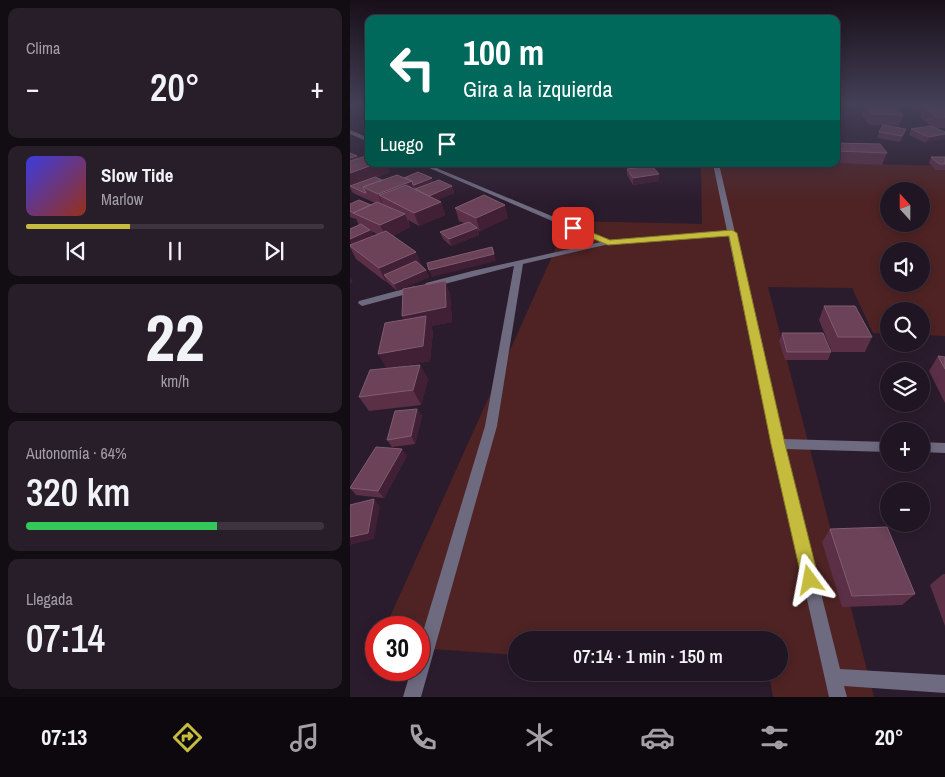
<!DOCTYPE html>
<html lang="es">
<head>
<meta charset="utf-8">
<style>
  :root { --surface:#201522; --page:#281e2a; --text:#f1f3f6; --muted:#a29fa5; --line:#3d3440; --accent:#c5bc3d }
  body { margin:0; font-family:"Archivo Narrow",sans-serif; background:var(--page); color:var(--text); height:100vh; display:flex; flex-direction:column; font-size:19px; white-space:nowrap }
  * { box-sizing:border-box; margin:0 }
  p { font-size:16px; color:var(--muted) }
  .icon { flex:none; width:28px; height:28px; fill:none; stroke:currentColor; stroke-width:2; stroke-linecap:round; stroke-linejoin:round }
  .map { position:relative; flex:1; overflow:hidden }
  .details { display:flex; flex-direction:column; gap:8px; padding:8px; background:#120c13; width:350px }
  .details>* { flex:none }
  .top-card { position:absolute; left:15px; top:15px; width:475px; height:152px; border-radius:10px; box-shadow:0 2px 12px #0003,0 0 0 1px var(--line); background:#00695c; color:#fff; overflow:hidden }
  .needle { width:32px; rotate:339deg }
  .tools { position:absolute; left:530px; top:182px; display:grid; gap:10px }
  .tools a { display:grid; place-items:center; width:50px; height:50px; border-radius:50%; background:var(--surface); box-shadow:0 2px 12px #0003,0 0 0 1px var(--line); font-size:25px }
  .speed { position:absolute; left:15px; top:616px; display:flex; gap:10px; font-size:25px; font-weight:700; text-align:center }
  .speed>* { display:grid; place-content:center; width:65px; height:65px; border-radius:50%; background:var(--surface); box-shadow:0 2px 12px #0003,0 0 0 1px var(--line); line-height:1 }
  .speed .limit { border:8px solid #d22; background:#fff; color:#111 }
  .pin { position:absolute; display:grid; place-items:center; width:42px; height:42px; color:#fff; margin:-21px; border-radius:10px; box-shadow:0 2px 8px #0006 }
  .me { position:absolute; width:55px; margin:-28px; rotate:347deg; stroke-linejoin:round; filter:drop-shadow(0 0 4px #0008) }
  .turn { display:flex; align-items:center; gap:18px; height:105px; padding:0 15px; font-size:22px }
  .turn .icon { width:65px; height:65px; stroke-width:2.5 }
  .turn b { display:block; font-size:35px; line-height:42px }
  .then { display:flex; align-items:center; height:48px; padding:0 15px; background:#0003; gap:10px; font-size:19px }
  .big { font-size:38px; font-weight:600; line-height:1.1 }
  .details .card { flex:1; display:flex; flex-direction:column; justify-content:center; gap:8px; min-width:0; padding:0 18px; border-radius:10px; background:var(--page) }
  .details .dial { align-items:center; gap:0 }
  .dial b { font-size:65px; line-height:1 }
  .song { display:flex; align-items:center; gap:15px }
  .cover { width:60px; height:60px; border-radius:8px; background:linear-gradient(135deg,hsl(240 70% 55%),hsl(10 70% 35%)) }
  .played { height:5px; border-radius:2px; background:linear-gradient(90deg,var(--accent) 35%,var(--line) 35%) }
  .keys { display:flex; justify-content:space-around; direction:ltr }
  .heat { display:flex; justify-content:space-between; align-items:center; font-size:28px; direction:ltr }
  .charge { height:8px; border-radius:4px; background:linear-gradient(90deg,#34c759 64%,var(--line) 0) }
  .trip { position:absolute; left:158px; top:631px; width:280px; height:50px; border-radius:25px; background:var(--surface); box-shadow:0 2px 12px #0003,0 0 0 1px var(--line); font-weight:600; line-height:50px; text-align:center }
  .menu { display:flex; height:80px; justify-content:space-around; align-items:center; background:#0d080e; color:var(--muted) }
  .menu .icon { width:35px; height:35px }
  .menu .current { color:var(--accent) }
  .menu b { font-size:22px; color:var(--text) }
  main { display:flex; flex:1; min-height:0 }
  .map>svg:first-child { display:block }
  .green { fill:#4f2324; fill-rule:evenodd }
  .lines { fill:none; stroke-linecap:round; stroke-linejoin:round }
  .street { fill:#6e6a80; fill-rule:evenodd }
  .wall { fill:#5b2f46; fill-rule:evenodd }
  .shaded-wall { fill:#411f34 }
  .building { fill:#6b4258; stroke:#805c70 }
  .route { fill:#c5bc3d; stroke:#807a28 }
</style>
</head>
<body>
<main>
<section class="details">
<div class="card"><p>Clima</p>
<div class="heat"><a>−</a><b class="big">20°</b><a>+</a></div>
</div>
<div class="card">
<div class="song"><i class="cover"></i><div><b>Slow Tide</b><p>Marlow</p></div></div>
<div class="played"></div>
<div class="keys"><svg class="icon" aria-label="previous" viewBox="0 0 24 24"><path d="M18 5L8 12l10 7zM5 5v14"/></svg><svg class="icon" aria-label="pause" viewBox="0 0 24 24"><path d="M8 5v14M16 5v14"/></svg><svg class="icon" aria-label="next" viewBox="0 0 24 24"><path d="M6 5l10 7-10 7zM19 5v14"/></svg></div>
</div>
<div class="card dial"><b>22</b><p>km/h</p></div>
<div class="card"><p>Autonomía · 64%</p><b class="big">320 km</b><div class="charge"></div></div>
<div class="card"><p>Llegada</p><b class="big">07:14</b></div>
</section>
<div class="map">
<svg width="595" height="697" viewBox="0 0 595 697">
  <rect width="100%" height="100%" fill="#2b1c2d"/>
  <path class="green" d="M 486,163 L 595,166 L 595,336 L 571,335 L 571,311 L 539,311 L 539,334 L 523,333 L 502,288 L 418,287 L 524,697 L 423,697 L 419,674 L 400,673 L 429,672 L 429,640 L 166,640 L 166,655 L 69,648 L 69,628 L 35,628 L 218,221 L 352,224 L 351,164 ZM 539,191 L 571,191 L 571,224 L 539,224 ZM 539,251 L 571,251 L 571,284 L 539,284 Z"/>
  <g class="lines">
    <path class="street" d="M 0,130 L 19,138 L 19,142 L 0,134 Z
      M 70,164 L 77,164 L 259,240 L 377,231 L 363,164 L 369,164 L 433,439 L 539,442 L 539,452 L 435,449 L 490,669 L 595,675 L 595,693 L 494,686 L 497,697 L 479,697 L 422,444 L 378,235 L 259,244 L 173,264 L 147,426 L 71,697 L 53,697 L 61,670 L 69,670 L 69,645 L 135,426 L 164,266 L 79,288 L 75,285 L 76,283 L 122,271 L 251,242 Z
      M 65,286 L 69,289 L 68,291 L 12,306 L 8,303 L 9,301 Z
      M 571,442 L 595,443 L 595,453 L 571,452 Z"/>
  </g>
  <path class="wall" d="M 514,104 L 537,104 L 536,106 L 553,115 L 549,126 L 534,125 L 556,129 L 550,142 L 527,138 L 529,132 L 533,125 L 519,125 L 512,115 L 514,109 L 512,108 Z
    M 560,104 L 582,104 L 586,107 L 595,107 L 595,128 L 586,128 L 576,143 L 559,135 L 561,129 L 580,126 L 570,117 L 572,112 L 559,108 Z
    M 486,116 L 488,119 L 486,127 Z
    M 486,143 L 537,153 L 532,165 L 486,163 Z
    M 0,153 L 7,156 L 8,158 L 40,172 L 25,178 L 32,180 L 54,178 L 84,182 L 102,186 L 104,193 L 87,200 L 91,202 L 95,215 L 69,226 L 58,220 L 60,227 L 43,236 L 72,266 L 71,266 L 76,270 L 79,277 L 47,291 L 37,282 L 36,282 L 6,259 L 0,247 L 0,229 L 9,225 L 6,219 L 0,217 L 0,204 L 21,205 L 25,203 L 3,193 L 0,188 ZM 21,231 L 27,234 L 23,236 Z
    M 581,157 L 595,157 L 595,170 L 586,170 L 579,163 Z
    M 277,169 L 309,181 L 283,185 L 277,175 Z
    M 105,208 L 158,218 L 130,231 L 128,230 L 129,235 L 101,246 L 93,239 L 90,232 L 114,223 L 109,221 Z
    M 95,281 L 100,295 L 102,322 L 81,326 L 83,331 L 80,361 L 47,367 L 70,365 L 78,379 L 71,405 L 19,411 L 9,397 L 37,368 L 54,320 L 52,316 Z
    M 474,306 L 522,337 L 515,352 L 482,352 L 469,320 Z
    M 432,333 L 481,352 L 478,360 L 435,360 L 429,341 Z
    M 588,356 L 595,357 L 595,403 L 579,371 Z
    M 67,409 L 72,416 L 65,444 L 42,447 L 37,440 Z
    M 57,456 L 34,498 L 6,495 L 0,488 Z
    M 480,529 L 565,594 L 552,605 L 492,607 L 472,542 Z
    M 593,574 L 595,574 L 595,626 L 580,585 Z"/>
  <path class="shaded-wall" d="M 595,134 L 595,139 L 576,143 L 579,137 Z
    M 7,156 L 12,168 L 0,172 L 0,158 Z
    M 25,164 L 37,164 L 40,172 L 1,187 L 0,186 L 0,173 Z
    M 309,174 L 309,181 L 283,185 L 283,178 Z
    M 82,178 L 84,184 L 66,190 L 64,185 Z
    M 62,181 L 66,194 L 29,195 L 34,207 L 33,207 L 28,194 Z
    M 102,186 L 104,193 L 81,203 L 79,196 Z
    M 91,202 L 95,215 L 69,226 L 64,213 Z
    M 155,205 L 158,218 L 130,231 L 126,218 Z
    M 55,214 L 60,227 L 37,239 L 30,225 Z
    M 127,228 L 129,235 L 101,246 L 99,239 Z
    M 20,230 L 24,237 L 0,246 L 0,239 Z
    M 66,252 L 72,266 L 40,281 L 34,275 L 37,282 L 36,282 L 29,268 Z
    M 144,254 L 146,261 L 82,277 L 79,270 Z
    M 76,270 L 79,277 L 47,291 L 44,284 Z
    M 0,277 L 3,282 L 0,284 Z
    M 95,281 L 100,295 L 102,322 L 81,326 L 83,331 L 80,361 L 37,369 L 28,354 L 59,331 L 52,316 Z
    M 70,365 L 78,379 L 71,405 L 63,390 Z
    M 67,409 L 72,416 L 65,444 L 61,436 Z
    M 52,449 L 57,456 L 34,498 L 28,491 Z
    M 24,499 L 30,506 L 24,539 L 0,545 L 0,537 Z"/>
  <path class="building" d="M 519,104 L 535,104 L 533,106 Z
    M 564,104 L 582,104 L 586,105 L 573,107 Z
    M 515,105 L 545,106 L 553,115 L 522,114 Z
    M 574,107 L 595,107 L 595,117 L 586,117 Z
    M 533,125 L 556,129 L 552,136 L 529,132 Z
    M 581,126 L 595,132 L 595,134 L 579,137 L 561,129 Z
    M 486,143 L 530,144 L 537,153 L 486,151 Z
    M 0,153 L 7,156 L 0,158 Z
    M 19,155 L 19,164 L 25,164 L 0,173 L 0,161 Z
    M 581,157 L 595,157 L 595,164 L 589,164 Z
    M 302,166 L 309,174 L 283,178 L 277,169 Z
    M 68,172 L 82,178 L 64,185 L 63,185 L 62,181 L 54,178 Z
    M 47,175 L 62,181 L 28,194 L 13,187 Z
    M 25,177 L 32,180 L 13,187 L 16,193 L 15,193 L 0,186 Z
    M 89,180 L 102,186 L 79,196 L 65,189 Z
    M 56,185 L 91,202 L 64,213 L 29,195 Z
    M 134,195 L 155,205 L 126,218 L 105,208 Z
    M 9,200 L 21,205 L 3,213 L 0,211 L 0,204 Z
    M 27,202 L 55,214 L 30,225 L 3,213 Z
    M 119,222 L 127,228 L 99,239 L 90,232 Z
    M 11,224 L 20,230 L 0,239 L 0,229 Z
    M 36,231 L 66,252 L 29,268 L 0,246 L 0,245 Z
    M 142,247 L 144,254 L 79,270 L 77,263 Z
    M 66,261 L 76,270 L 44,284 L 34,275 Z
    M 95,281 L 96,307 L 52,316 L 53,289 Z
    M 474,306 L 505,306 L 522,337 L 488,337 Z
    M 76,316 L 73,346 L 28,354 L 35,323 Z
    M 432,333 L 473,333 L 481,352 L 437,352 Z
    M 588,356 L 595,357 L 595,369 Z
    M 70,365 L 63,390 L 9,397 L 20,370 Z
    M 67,409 L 61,436 L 37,440 L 45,411 Z
    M 26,447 L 52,449 L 28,491 L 0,488 Z
    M 24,499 L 18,533 L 0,537 L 0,505 Z
    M 537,527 L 565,594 L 502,596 L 480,529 Z"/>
  <linearGradient id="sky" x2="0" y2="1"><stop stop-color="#180f19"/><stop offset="0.52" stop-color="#444057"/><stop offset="1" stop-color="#444057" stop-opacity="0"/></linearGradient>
  <rect width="595" height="201" fill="url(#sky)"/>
  <path class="route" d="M 220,226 L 226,226 L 260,240 L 382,230 L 387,233 L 435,444 L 469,580 L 466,586 L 460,589 L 454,586 L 452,580 L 421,444 L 379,236 L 258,245 L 220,229 Z"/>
</svg>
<div class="tools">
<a><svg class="needle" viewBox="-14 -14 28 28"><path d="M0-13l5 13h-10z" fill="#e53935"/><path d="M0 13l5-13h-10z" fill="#a29fa5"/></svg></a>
<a><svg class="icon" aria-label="sound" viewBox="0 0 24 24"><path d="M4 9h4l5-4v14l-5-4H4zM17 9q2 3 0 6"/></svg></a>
<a><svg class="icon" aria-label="search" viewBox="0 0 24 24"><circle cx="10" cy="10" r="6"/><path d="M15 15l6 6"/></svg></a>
<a><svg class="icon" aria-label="layers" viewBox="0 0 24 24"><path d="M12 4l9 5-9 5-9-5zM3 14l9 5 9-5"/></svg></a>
<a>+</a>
<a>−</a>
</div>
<div class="speed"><div class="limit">30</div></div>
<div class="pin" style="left:223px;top:228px;background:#d93025"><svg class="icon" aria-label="arrive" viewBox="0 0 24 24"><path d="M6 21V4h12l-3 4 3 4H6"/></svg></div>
<svg class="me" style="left:460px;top:580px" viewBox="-20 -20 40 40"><path d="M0-17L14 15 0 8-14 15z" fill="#c5bc3d" stroke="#fff" stroke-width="4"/></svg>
<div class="trip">07:14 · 1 min · 150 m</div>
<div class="top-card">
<div class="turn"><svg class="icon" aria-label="left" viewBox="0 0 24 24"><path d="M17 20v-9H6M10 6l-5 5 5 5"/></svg><div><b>100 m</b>Gira a la izquierda</div></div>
<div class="then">Luego<svg class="icon" aria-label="arrive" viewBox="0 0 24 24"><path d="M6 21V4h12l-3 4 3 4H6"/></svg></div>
</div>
</div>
</main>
<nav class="menu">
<b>07:13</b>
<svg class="icon current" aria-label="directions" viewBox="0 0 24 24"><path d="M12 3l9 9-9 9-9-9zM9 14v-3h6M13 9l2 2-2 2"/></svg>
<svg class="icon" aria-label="music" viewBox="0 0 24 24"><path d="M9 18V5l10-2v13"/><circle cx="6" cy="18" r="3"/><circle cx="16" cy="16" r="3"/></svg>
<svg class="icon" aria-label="phone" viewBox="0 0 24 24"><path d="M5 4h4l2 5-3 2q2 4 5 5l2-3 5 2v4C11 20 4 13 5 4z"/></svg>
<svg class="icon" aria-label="climate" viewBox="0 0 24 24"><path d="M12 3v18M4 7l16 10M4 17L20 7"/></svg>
<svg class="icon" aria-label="car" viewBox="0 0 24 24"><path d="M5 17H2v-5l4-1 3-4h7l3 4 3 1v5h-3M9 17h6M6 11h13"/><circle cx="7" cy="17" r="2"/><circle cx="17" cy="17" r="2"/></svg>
<svg class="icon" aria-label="filters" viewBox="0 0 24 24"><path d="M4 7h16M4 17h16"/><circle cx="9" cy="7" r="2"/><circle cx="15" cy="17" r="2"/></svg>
<b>20°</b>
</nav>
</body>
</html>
